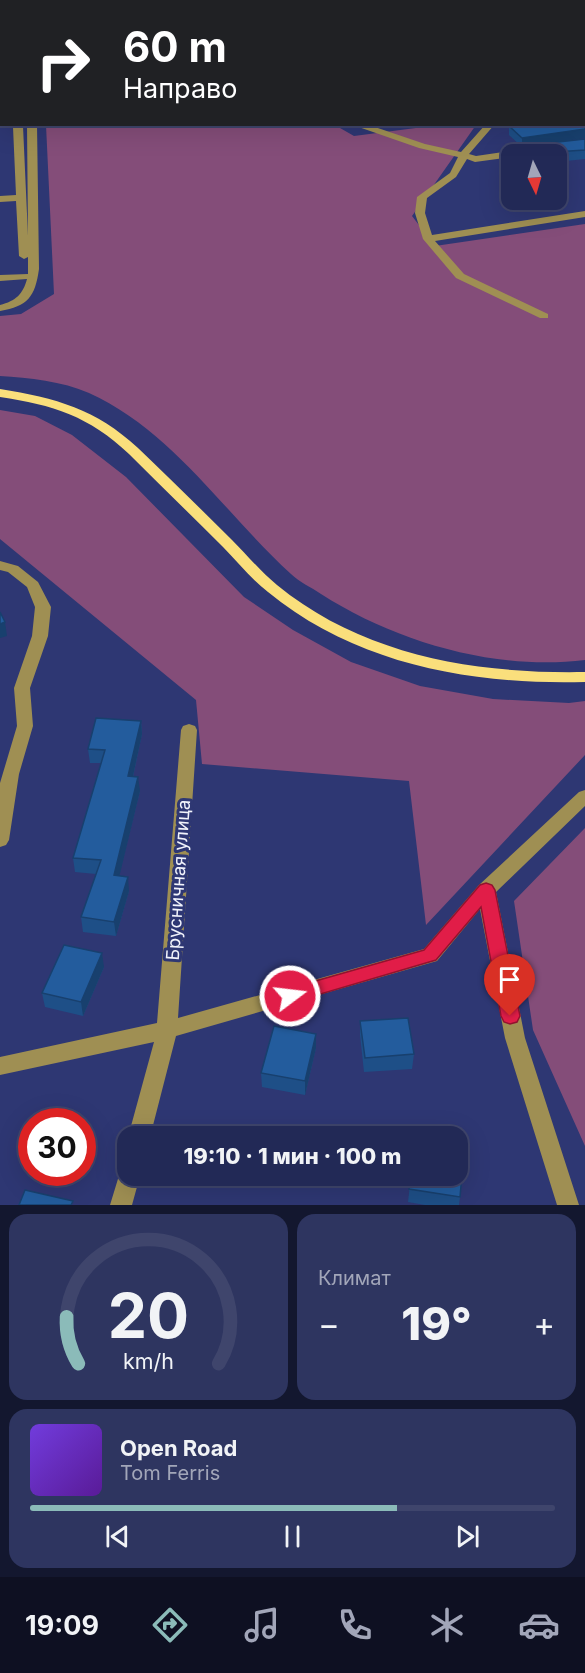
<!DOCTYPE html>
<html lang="ru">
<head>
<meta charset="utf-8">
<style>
  :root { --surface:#222956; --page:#2e3560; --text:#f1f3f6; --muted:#a2a6b9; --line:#3f456c; --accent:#8bbbb9 }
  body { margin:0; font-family:Inter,sans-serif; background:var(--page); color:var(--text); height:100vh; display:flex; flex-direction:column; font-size:22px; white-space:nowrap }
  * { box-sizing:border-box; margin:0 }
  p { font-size:20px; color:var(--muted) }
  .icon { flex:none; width:33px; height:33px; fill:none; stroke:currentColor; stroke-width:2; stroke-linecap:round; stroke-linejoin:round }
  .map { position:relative; height:1205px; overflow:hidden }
  .drawer { display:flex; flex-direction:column; gap:9px; padding:9px; background:#13172f; flex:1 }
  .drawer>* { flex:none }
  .hud { position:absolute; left:0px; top:0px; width:585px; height:126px; box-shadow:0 6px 24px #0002,0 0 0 2px var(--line); background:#202124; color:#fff; overflow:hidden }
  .needle { width:39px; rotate:175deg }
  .tools { position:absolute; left:501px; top:144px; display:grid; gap:12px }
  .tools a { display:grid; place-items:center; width:66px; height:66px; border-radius:12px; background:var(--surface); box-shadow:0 6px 24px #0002,0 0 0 2px var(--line); font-size:30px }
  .speed { position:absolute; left:18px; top:1108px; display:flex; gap:12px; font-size:30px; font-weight:700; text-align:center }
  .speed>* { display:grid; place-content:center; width:78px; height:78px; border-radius:50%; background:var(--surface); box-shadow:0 6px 24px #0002,0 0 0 2px var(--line); line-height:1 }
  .speed .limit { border:9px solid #d22; background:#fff; color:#111 }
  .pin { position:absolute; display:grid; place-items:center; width:51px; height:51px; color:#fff; margin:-62px -26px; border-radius:50% 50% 50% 0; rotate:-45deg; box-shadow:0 0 6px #0007 }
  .pin .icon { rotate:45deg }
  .me { position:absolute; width:66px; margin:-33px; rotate:75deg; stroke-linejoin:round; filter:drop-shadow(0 0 4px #0008) }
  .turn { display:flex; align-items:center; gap:21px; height:126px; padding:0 24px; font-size:27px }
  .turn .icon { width:78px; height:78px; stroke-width:2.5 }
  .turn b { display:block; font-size:42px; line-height:51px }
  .big { font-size:45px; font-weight:800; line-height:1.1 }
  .drawer .card { flex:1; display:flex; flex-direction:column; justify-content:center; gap:9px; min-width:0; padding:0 21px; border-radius:18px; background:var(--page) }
  .drawer .dial { align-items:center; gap:0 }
  .dial svg { height:156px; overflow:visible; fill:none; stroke:var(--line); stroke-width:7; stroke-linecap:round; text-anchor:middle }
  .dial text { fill:var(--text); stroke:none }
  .song { display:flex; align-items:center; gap:18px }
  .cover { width:72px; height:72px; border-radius:9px; background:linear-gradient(135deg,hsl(260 70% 55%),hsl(270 70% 35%)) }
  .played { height:6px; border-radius:3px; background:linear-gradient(90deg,var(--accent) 70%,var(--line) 70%) }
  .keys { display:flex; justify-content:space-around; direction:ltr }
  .heat { display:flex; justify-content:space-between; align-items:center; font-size:33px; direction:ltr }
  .drawer .tiles { flex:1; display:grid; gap:9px; grid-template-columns:1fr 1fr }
  .card:last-child { grid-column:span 2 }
  .trip { position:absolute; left:117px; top:1126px; width:351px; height:60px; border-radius:18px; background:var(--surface); box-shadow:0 6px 24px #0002,0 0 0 2px var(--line); font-weight:800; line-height:60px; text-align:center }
  .dock { display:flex; height:96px; justify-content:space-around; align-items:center; background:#0e1022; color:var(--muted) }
  .dock .icon { width:42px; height:42px }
  .dock .current { color:var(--accent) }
  .dock b { font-size:27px; color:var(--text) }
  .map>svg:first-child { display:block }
  .green { fill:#844d79 }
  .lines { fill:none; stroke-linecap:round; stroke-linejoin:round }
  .minor { fill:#9f8f53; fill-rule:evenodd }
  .major { fill:#fadf7c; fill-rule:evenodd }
  .rail { stroke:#b3b7d0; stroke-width:2; stroke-dasharray:7 4; stroke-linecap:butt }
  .wall { fill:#1e4f87 }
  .shaded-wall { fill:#18406e }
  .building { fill:#235c9d; stroke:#18406e; stroke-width:1.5 }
  .route { fill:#e11d48; stroke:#92132f; stroke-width:1.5 }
  .labels { text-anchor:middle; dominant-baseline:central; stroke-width:6; stroke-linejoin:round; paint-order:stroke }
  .near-street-label { font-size:18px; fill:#f1f3fb; stroke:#2e3773 }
</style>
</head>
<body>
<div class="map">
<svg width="585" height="1205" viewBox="0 0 585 1205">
  <rect width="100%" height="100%" fill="#2e3773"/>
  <path class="green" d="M 22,0 L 283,0 L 283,1 L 18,2 Z
    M 333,124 L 354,136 L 439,125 L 476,125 L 412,216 L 435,246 L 585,224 L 585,660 C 495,671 396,642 321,594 C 311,587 299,582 291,574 C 224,513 173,431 89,393 C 62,381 29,378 0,376 L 0,316 L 21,314 L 54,294 L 46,125 Z
    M 0,410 L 35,416 L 72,435 L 126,477 L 244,597 L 293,630 L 351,662 L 420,686 L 493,699 L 569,703 L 585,701 L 585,755 L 426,925 L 409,781 L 202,764 L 196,700 L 0,539 Z
    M 585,828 L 585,1146 L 533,1030 L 514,901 Z"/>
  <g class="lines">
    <path class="minor" d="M 252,0 L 260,0 L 261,2 L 253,2 Z
      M 308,0 L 316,0 L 307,2 Z
      M 0,72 L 2,72 L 2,78 L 0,78 Z
      M 585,94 L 585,100 L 584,101 L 584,95 Z
      M 0,119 L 2,119 L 3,124 L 0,125 Z
      M 9,124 L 23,126 L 28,236 L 27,124 L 37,124 L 39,269 C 35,297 28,306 0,311 L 0,305 C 16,301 23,294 27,279 L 0,281 L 0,275 L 28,274 L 28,257 L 24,259 L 19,256 L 16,201 L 0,202 L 0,196 L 16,195 L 13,127 Z
      M 350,124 L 366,124 L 425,144 L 461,152 L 486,124 L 495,124 L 469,154 L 476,156 L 585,140 L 585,146 L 512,154 L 512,157 L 475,162 L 467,159 L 456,177 L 427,198 L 425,213 L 432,235 L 585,211 L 585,217 L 435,241 L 464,274 L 548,314 L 548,318 L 540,318 L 456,278 L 423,239 L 415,213 L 417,197 L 450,173 L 458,157 L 419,148 Z
      M 0,561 L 18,566 L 38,582 L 51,607 L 48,636 L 30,688 L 33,726 L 19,774 L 9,840 L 6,845 L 0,847 L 0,783 L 17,726 L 14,688 L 32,636 L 35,607 L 27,587 L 8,572 L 0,570 Z
      M 189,724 L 195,726 L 197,730 L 178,1018 L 424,949 L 479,885 L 579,792 L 585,790 L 585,806 L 496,892 L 525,1038 L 579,1205 L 557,1205 L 505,1038 L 480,909 L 437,961 L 176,1036 L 150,1137 L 128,1137 L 154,1042 L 0,1075 L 0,1057 L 157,1023 L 181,730 L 183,726 Z
      M 128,1166 L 128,1176 L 140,1176 L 132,1205 L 110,1205 L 121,1169 Z"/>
    <path class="major" d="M 0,389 C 56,398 96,409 138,448 C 170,479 201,509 232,540 C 247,555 261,572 277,585 C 364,656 476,674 585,672 L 585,682 C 473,685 357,665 268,592 C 251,579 238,562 223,547 C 192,516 160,485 129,454 C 89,416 53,405 0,397 Z"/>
    <path class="rail" d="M 4,2 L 8,0"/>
  </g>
  <path class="wall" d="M 509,126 L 568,141 L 585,139 L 585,159 L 556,162 L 556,154 L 530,154 L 530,146 L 522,147 L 509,135 Z
    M 141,721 L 142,734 L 133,777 L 140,791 L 119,876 L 129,891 L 116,936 L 83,932 L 81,917 L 96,874 L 75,872 L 73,858 L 101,763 L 90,763 L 88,749 Z
    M 104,967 L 83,1016 L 45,1007 L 42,993 Z
    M 360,1021 L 414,1054 L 412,1069 L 364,1072 L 360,1035 Z
    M 316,1034 L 316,1048 L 305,1095 L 262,1087 L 261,1073 Z
    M 411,1176 L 460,1197 L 459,1205 L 425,1205 L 408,1202 Z"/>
  <path class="shaded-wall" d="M 585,129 L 585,138 L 522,147 L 522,138 Z
    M 5,622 L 7,636 L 0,638 L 0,624 Z
    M 141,721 L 142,734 L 130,790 L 128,776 Z
    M 138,777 L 140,791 L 116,890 L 114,875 Z
    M 128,877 L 129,891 L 116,936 L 114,922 Z
    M 102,953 L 104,967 L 83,1016 L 81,1002 Z
    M 316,1034 L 316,1048 L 305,1095 L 305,1081 Z"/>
  <path class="building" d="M 398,0 L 470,0 L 468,2 L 397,2 Z
    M 525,0 L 569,0 L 585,1 L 585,28 L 584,30 L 584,2 L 523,2 Z
    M 584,48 L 585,48 L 585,72 L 584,72 Z
    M 585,115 L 585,129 L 522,138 L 509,126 L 521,124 L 584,124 L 584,116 Z
    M 585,139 L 585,150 L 540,153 L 531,145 Z
    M 0,612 L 5,622 L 0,624 Z
    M 96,718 L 141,721 L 128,776 L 138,777 L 114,875 L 128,877 L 114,922 L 81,917 L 101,860 L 73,858 L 105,750 L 88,749 Z
    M 64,945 L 102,953 L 81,1002 L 42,993 Z
    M 408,1018 L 414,1054 L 365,1058 L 360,1021 Z
    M 274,1026 L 316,1034 L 305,1081 L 261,1073 Z
    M 458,1151 L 464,1152 L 460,1197 L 409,1189 L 411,1176 L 458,1176 Z
    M 25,1190 L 73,1201 L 71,1205 L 19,1205 Z"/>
  <path class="route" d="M 486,883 L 492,885 L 495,890 L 520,1016 L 517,1022 L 510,1024 L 504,1022 L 501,1016 L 481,907 L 436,960 L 290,1003 L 284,1001 L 281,996 L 284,990 L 424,950 L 480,885 Z"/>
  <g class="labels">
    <g class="near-street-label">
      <text transform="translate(178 880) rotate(-86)">Брусничная улица</text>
    </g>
  </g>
</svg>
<div class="tools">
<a><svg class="needle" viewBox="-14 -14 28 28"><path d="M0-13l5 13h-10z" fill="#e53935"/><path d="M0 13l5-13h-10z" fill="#a2a6b9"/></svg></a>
</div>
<div class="speed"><div class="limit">30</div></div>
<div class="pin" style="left:510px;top:1016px;background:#d93025"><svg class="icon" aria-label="arrive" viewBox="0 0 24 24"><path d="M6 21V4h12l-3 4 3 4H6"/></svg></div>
<svg class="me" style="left:290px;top:996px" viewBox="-20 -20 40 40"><circle r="17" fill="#e11d48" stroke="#fff" stroke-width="3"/><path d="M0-11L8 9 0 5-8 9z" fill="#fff"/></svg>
<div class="trip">19:10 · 1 мин · 100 m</div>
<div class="hud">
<div class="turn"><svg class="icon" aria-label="right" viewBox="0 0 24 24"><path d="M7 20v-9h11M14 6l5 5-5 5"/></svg><div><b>60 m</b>Направо</div></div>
</div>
</div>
<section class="drawer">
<div class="tiles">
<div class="card dial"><svg viewBox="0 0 100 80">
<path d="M14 69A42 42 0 1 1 86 69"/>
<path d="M14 69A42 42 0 0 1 8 45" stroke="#8bbbb9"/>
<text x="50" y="56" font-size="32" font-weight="700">20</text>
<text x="50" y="72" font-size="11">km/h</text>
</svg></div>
<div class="card"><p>Климат</p>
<div class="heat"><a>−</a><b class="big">19°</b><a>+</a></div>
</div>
<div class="card">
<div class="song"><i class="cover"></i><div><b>Open Road</b><p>Tom Ferris</p></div></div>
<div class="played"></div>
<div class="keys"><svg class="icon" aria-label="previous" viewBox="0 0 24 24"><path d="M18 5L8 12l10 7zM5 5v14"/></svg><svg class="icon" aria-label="pause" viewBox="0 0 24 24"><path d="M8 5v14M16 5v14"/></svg><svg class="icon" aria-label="next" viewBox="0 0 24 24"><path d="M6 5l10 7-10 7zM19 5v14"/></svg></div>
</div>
</div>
</section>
<nav class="dock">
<b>19:09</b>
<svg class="icon current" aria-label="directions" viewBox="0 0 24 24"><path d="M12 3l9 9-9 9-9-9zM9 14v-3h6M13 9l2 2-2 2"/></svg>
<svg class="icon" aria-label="music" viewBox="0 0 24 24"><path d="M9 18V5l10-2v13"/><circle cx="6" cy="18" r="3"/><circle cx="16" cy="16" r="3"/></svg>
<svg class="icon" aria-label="phone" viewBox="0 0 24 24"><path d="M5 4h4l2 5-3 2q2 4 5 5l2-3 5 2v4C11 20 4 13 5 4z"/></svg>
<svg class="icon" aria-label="climate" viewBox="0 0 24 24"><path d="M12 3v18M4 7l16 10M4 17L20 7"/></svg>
<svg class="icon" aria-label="car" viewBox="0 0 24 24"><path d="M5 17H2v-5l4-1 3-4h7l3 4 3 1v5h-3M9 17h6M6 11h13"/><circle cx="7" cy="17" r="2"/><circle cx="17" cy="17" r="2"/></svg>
</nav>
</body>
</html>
